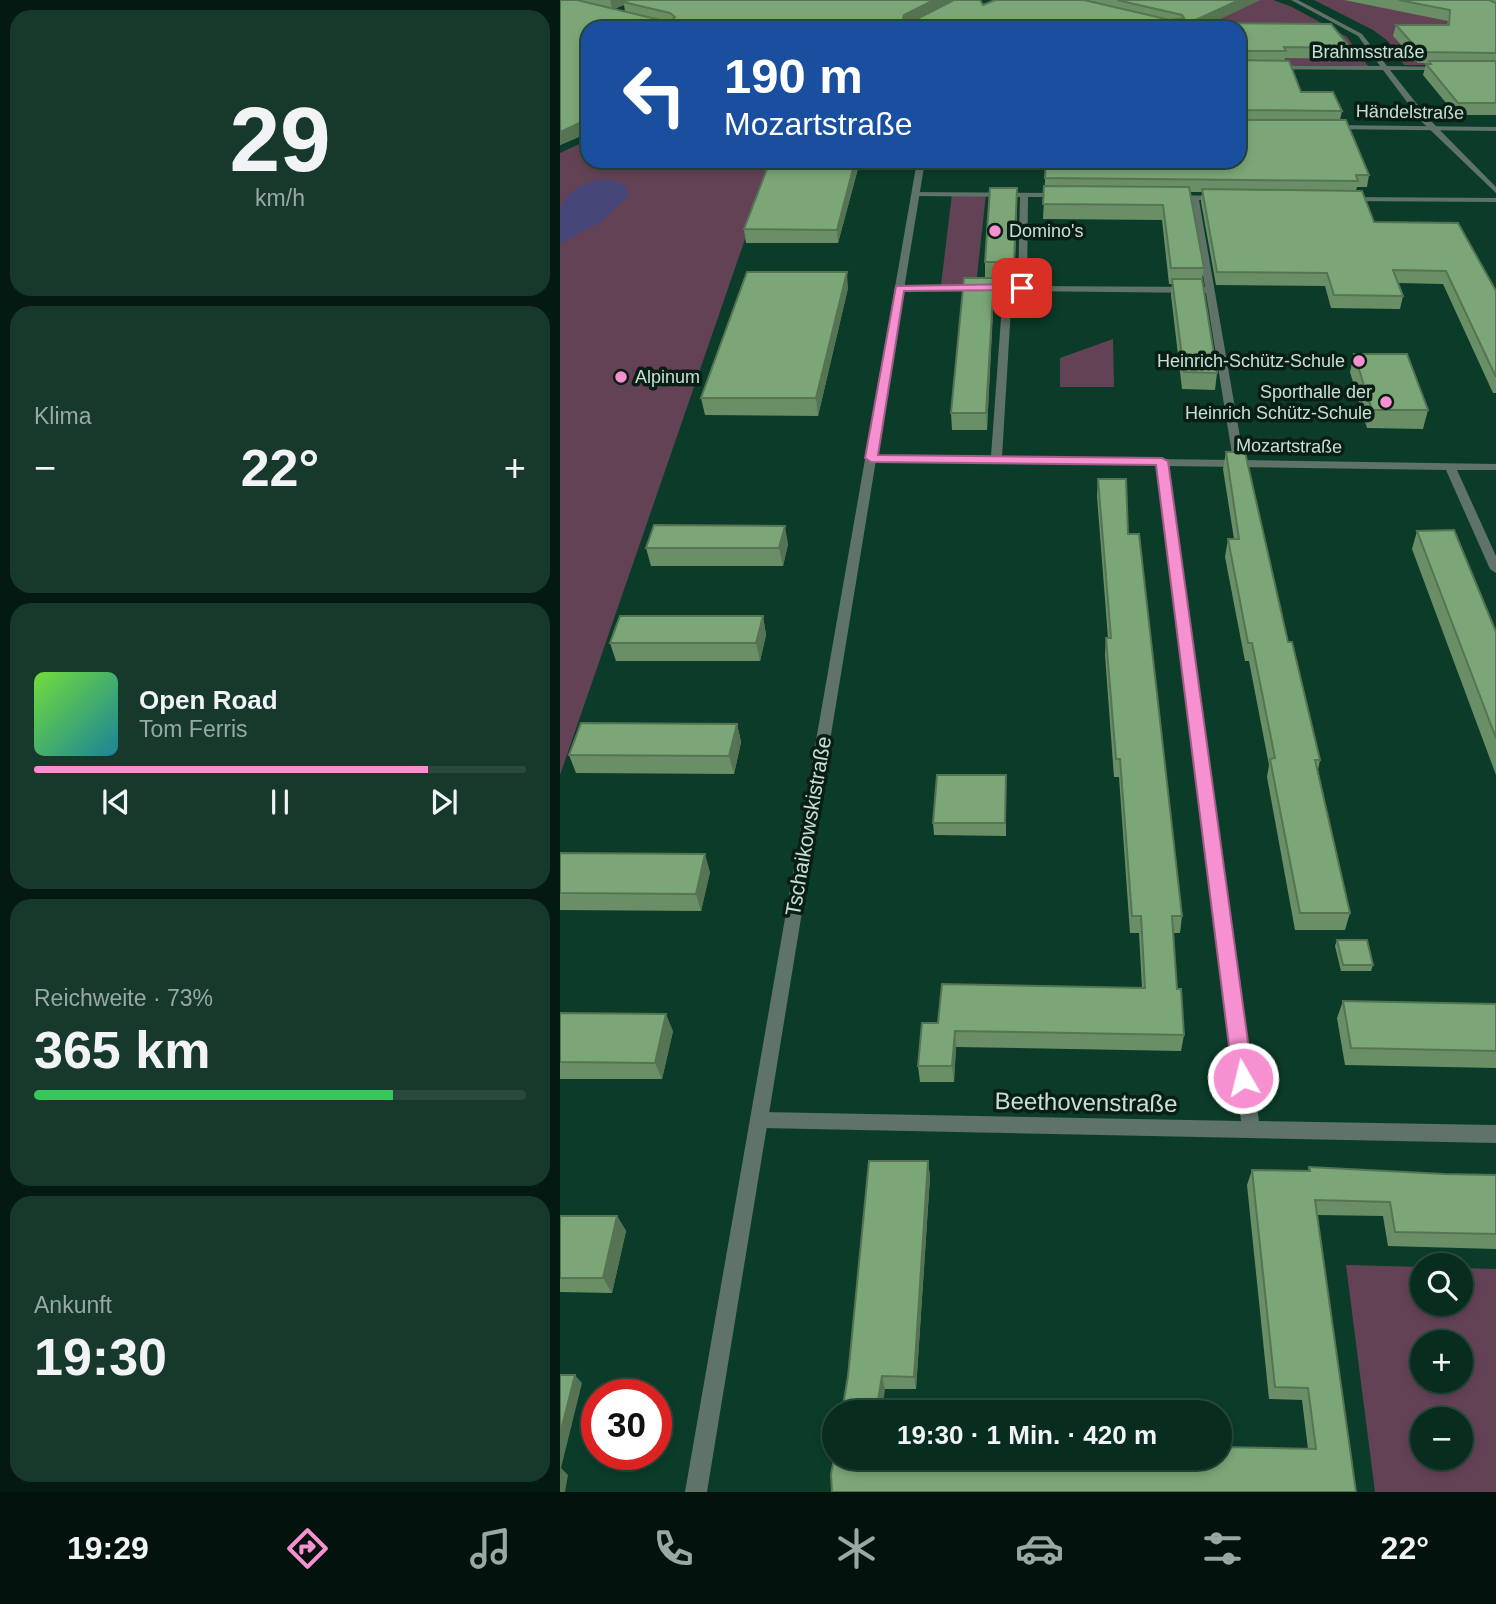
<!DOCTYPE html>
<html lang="de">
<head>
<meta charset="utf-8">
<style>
  :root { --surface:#082d1f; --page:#16392c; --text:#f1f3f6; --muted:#98a8a4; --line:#29493d; --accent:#f690d0 }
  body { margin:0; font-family:Helvetica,sans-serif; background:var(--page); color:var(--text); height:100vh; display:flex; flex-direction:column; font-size:26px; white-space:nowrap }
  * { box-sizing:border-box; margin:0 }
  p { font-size:23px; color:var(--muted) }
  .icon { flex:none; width:38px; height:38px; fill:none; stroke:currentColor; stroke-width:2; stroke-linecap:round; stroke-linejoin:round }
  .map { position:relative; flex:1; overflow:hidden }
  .drawer { display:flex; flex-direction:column; gap:10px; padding:10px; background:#041911; width:560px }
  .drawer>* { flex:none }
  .banner { position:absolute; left:21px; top:21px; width:665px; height:147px; border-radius:21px; box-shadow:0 4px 10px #0003,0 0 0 2px var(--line); background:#1a4fa0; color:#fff; overflow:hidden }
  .buttons { position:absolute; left:850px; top:1253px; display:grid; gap:14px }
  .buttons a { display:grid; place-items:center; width:63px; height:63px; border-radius:50%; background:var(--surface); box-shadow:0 4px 10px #0003,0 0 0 2px var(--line); font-size:35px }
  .speed { position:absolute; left:21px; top:1379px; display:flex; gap:14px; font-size:35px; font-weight:700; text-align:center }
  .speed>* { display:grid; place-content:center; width:91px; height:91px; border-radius:50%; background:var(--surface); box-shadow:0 4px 10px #0003,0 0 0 2px var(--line); line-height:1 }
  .speed .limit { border:10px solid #d22; background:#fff; color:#111 }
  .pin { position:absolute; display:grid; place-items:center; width:60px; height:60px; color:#fff; margin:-30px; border-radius:14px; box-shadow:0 4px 10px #0006 }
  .me { position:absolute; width:77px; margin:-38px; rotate:352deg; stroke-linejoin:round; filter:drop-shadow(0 0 5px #0008) }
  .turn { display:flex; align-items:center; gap:24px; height:147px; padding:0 28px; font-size:32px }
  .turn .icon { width:91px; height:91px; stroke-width:2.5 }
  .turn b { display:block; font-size:49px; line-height:60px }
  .big { font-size:52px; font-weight:600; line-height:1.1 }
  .drawer .widget { flex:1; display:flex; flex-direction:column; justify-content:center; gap:10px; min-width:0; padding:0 24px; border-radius:21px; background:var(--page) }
  .drawer .dial { align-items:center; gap:0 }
  .dial b { font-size:91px; line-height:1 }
  .song { display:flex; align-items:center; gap:21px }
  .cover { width:84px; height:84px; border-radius:10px; background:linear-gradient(135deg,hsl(100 70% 55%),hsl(190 70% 35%)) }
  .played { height:7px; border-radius:4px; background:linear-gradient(90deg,var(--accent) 80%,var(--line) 80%) }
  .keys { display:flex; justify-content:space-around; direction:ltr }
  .heat { display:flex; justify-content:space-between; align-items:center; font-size:38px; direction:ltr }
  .charge { height:10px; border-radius:5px; background:linear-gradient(90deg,#34c759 73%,var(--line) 0) }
  .trip { position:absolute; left:262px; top:1400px; width:410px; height:70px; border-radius:35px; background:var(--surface); box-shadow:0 4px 10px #0003,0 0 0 2px var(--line); font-weight:600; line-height:70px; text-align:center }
  .dock { display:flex; height:112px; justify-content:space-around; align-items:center; background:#03120c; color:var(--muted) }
  .dock .icon { width:49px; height:49px }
  .dock .active { color:var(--accent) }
  .dock b { font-size:32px; color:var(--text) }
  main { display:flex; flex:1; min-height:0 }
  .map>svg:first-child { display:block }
  .green { fill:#644256; fill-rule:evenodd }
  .water { fill:#474679 }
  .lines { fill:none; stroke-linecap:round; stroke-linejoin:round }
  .minor { fill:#5f7369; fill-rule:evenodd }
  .tertiary { fill:#5f7369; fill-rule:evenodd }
  .wall { fill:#6a8f66; fill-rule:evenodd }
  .shaded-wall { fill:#567453 }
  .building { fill:#7ba677; stroke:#567453; stroke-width:2 }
  .route { fill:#f690d0; stroke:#a05e87; stroke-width:2 }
  .poi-dot { fill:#f690d0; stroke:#0b1e16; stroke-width:2.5 }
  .labels { text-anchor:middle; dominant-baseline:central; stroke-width:7; stroke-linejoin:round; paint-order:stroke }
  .far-street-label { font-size:18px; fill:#c8e0d3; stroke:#0b1e16 }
  .far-poi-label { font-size:18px; fill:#c8e0d3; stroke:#0b1e16; text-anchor:start }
  .street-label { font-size:21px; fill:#c8e0d3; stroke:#0b1e16 }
  .near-street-label { font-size:24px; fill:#c8e0d3; stroke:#0b1e16 }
</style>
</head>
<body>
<main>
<section class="drawer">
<div class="widget dial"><b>29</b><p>km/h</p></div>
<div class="widget"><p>Klima</p>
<div class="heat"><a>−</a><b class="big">22°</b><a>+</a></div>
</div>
<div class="widget">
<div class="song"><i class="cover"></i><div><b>Open Road</b><p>Tom Ferris</p></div></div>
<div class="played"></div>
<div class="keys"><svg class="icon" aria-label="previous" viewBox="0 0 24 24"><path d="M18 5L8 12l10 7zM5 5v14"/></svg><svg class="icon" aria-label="pause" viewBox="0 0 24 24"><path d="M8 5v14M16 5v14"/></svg><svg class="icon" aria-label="next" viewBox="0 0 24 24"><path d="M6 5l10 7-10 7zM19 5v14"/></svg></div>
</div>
<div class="widget"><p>Reichweite · 73%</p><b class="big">365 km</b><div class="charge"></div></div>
<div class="widget"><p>Ankunft</p><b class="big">19:30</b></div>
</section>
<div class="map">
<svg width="936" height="1492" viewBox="0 0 936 1492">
  <rect width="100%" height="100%" fill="#0b3c29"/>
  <path class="green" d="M 509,0 L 713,0 L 732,7 L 787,37 L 808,66 L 679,64 L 679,28 L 633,28 Z
    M 754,0 L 903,0 L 936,65 L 844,65 L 828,41 L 813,30 Z
    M 28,140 L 28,161 L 212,161 L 0,775 L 0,153 Z
    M 392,194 L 426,194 L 416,285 L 381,285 Z
    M 553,339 L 554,387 L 500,387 L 500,358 Z
    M 786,1265 L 863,1267 L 863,1304 L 901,1304 L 901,1268 L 936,1269 L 936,1492 L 815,1492 ZM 863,1342 L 901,1342 L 901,1381 L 863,1381 ZM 863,1419 L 901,1419 L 901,1458 L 863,1458 Z"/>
  <path class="water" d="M 41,180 L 53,180 L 67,187 L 68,196 L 45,219 L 0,244 C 0,234 0,218 0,209 C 6,191 23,182 41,180 Z"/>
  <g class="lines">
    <path class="minor" d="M 731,0 L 738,0 L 802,34 L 827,66 L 886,67 L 884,70 L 830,70 L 868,118 L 936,187 L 936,193 L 862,122 L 823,70 L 679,69 L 679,65 L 820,66 L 798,36 Z
      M 353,192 L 504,193 L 504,197 L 468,197 L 467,286 L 645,287 L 630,200 L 612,199 L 608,197 L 612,195 L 661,196 L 662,198 L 658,200 L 639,200 L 684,460 L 936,464 L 936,470 L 897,470 L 936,556 L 936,573 L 930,569 L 886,470 L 608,466 L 699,1121 L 936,1125 L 936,1143 L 199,1128 L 193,1126 L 190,1120 L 193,1114 L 199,1112 L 681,1121 L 597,465 L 307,460 L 307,456 L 311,455 L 431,456 L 443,291 L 340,291 L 336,288 L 340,285 L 458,286 L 460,197 L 356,196 L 352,194 ZM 452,291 L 646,293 L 673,460 L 442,457 Z
      M 787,197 L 936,198 L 936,202 L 784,201 L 784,197 Z"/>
    <path class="tertiary" d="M 771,125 L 936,127 L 936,131 L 768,129 Z
      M 357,161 L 365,161 L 147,1492 L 125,1492 Z"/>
  </g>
  <path class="wall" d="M 0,0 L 420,0 L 423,5 L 435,0 L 700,0 L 651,23 L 771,24 L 791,48 L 789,59 L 725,58 L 724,61 L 729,61 L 741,92 L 773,92 L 782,111 L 780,120 L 786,120 L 809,175 L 807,187 L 797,187 L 796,191 L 802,191 L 814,222 L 898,223 L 936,291 L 936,393 L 933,393 L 883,284 L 838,283 L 843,296 L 840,309 L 771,308 L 765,286 L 656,285 L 641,202 L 642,192 L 630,192 L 644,268 L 642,280 L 657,373 L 655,390 L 622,389 L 611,295 L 612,284 L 609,284 L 602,220 L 483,219 L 486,161 L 679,161 L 679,28 L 28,28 L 28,133 L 0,145 ZM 64,5 L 65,11 L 54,9 Z
    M 784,0 L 936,0 L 936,115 L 896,115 L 863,75 L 866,64 L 868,63 L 858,63 L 833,36 L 836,25 L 887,25 L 888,21 Z
    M 210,161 L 300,161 L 278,243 L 186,243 L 184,229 Z
    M 457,208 L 454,282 L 434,282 L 427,430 L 392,430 L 391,413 L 425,278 L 425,262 Z
    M 288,288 L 258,416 L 145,415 L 141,398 Z
    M 794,354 L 868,410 L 863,429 L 807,428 L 790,372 Z
    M 666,452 L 728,642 L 760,760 L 758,770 L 790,913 L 785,930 L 735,930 L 707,777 L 709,765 L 689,661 L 685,661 L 665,557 L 668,539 L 674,539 L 663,469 Z
    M 538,479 L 568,534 L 622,916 L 620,933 L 613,933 L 617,989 L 624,1035 L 621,1051 L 396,1047 L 394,1082 L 360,1082 L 358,1066 L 378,1023 L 582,988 L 579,933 L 570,933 L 559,777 L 554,777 L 545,655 L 546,638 L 548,638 L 537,496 Z
    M 857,531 L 936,632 L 936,775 L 852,549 Z
    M 228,544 L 223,566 L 91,566 L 86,548 Z
    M 203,616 L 206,635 L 200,661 L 56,661 L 50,643 Z
    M 177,724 L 181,742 L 174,774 L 16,773 L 9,755 Z
    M 446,788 L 446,836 L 374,835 L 373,823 Z
    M 0,853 L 150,872 L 141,911 L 0,910 Z
    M 777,940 L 813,965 L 811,971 L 781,971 L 775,946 Z
    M 783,1001 L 936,1004 L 936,1068 L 785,1065 L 777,1018 Z
    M 0,1013 L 113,1031 L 102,1079 L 0,1079 Z
    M 368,1161 L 370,1177 L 356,1389 L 325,1389 L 282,1412 Z
    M 749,1167 L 884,1174 L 936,1175 L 936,1249 L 828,1246 L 823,1216 L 757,1215 L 796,1492 L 272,1492 L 275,1458 L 315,1458 L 313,1469 L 748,1449 L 742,1400 L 709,1399 L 687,1185 L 692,1170 L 748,1171 Z
    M 0,1216 L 57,1216 L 66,1231 L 52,1293 L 0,1292 Z"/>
  <path class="shaded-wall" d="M 50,0 L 76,0 L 63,2 L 64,5 L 52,9 Z
    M 374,0 L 395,0 L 345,26 L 343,19 L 344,15 Z
    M 679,0 L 700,0 L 641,28 L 629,23 Z
    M 28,119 L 28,133 L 0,145 L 0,132 Z
    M 295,161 L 300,161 L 278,243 L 277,230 Z
    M 457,188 L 457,208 L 454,282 L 454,262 Z
    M 287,272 L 288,288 L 258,416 L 256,398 Z
    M 434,278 L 434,294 L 427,430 L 426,413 Z
    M 225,526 L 228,544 L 223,566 L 219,548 Z
    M 203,616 L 206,635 L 200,661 L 196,643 Z
    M 177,724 L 181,742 L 174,774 L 169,756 Z
    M 145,854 L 150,872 L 141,911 L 136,894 Z
    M 106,1014 L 113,1031 L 102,1079 L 95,1063 Z
    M 395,1031 L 396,1047 L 394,1082 L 392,1066 Z
    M 368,1161 L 370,1177 L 356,1389 L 354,1377 Z
    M 57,1216 L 66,1231 L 52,1293 L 43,1278 Z
    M 15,1375 L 22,1383 L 1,1468 L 8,1475 L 5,1492 L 0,1492 L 0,1434 Z
    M 322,1376 L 325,1389 L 322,1412 L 316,1412 Z
    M 310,1458 L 315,1458 L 312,1481 L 308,1470 Z"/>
  <path class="building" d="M 0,0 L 17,0 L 100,20 L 112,20 L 115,17 L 110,13 L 63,2 L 69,0 L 374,0 L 344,15 L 343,19 L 355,20 L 394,0 L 420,0 L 423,5 L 435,0 L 524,0 L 610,20 L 624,18 L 622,15 L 557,0 L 679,0 L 629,23 L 771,24 L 791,48 L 724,47 L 726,51 L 680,51 L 679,54 L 679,28 L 28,28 L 28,119 L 0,132 Z
    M 839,0 L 929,0 L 936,3 L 936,53 L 860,52 L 836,25 L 889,25 L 890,10 Z
    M 679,59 L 680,60 L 729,61 L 741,92 L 773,92 L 782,111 L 680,110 L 679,114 Z
    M 869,61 L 936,61 L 936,103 L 898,103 L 866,64 L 871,64 Z
    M 679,118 L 680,120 L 786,120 L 809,175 L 796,175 L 798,181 L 485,178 L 486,161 L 679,161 Z
    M 210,161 L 295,161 L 277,230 L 184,229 Z
    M 484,186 L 629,187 L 644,268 L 611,268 L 603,205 L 483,204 Z
    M 430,188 L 457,188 L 454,262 L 425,262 Z
    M 642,189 L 802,191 L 814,222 L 898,223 L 936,291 L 936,377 L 886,271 L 833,270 L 843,296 L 774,295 L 767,273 L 657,272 Z
    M 187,272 L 287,272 L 256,398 L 141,398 Z
    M 404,278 L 434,278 L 426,413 L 391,413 Z
    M 612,279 L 642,279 L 657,373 L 624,372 Z
    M 794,354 L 847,354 L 868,410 L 812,410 Z
    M 666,452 L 685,452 L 728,642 L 732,642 L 760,760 L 755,760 L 790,913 L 740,913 L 710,759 L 715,758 L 692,643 L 688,643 L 668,539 L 679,539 Z
    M 538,479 L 566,479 L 568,534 L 579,534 L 622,916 L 612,916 L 617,989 L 621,989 L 624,1035 L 395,1031 L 392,1066 L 358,1066 L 362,1023 L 378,1023 L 382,984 L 585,988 L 581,916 L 572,916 L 560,759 L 556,759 L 546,638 L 551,638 Z
    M 94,525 L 225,526 L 219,548 L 86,548 Z
    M 894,530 L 936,632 L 936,738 L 857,531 Z
    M 60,616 L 203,616 L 196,643 L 50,643 Z
    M 21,723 L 177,724 L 169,756 L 9,755 Z
    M 377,775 L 446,775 L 445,823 L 373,823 Z
    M 0,853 L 145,854 L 136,894 L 0,893 Z
    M 777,940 L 807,940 L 813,965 L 783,965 Z
    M 783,1001 L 936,1004 L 936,1051 L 791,1048 Z
    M 0,1013 L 106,1014 L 95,1063 L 0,1062 Z
    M 309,1161 L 368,1161 L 354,1377 L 322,1376 L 316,1412 L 282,1412 L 288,1376 Z
    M 749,1167 L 884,1174 L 936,1175 L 936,1234 L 835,1232 L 830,1202 L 755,1200 L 796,1492 L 272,1492 L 271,1474 L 275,1454 L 275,1458 L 310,1458 L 308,1470 L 418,1458 L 660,1458 L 660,1447 L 756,1449 L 748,1388 L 715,1387 L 692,1170 L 750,1171 Z
    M 0,1216 L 57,1216 L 43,1278 L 0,1278 Z
    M 0,1375 L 15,1375 L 0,1434 Z"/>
  <path class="route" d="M 462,284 L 466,285 L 466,290 L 344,291 L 318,455 L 602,458 L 608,461 L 693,1078 L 690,1084 L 683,1087 L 676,1084 L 673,1078 L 596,465 L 311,462 L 305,458 L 336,286 Z"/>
  <g class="poi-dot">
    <circle cx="435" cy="231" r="7"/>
    <circle cx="799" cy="361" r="7"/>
    <circle cx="61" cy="377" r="7"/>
    <circle cx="826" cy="402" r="7"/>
  </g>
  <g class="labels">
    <g class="far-street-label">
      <text x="808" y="52">Brahmsstraße</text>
      <text transform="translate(850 112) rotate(1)">Händelstraße</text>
      <text transform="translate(729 446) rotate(1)">Mozartstraße</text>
    </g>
    <g class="far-poi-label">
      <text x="449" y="231">Domino's</text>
      <text x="785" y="361" text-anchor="end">Heinrich-Schütz-Schule</text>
      <text x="75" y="377">Alpinum</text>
      <text x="812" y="392" text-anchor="end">Sporthalle der<tspan x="812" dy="21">Heinrich Schütz-Schule</tspan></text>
    </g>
    <g class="street-label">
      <text transform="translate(248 826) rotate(-80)">Tschaikowskistraße</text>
    </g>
    <g class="near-street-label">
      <text transform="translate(526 1102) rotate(1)">Beethovenstraße</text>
    </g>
  </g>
</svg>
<div class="buttons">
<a><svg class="icon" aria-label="search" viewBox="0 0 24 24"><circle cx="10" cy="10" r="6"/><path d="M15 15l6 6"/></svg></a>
<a>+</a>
<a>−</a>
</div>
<div class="speed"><div class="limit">30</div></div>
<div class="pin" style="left:462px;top:288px;background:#d93025"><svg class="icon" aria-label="arrive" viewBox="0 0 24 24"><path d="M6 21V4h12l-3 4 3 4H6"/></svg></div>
<svg class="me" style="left:683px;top:1078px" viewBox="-20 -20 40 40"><circle r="17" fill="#f690d0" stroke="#fff" stroke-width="3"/><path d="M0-11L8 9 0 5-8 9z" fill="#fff"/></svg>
<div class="trip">19:30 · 1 Min. · 420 m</div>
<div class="banner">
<div class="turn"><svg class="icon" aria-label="left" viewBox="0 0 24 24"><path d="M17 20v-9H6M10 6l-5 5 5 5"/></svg><div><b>190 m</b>Mozartstraße</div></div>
</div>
</div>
</main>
<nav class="dock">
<b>19:29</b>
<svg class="icon active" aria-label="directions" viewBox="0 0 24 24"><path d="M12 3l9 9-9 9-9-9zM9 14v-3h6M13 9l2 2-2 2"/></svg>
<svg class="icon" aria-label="music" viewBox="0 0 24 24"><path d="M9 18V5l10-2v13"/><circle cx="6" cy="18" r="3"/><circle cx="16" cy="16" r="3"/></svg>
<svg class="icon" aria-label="phone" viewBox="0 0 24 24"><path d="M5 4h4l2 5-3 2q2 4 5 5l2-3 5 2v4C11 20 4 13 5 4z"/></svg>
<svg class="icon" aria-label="climate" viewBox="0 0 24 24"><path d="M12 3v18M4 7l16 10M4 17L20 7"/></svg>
<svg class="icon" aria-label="car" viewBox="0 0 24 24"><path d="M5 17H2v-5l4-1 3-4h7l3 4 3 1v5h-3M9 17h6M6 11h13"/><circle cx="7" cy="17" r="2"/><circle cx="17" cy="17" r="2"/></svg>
<svg class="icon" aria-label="filters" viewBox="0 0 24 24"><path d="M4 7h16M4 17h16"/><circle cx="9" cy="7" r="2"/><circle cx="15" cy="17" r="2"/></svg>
<b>22°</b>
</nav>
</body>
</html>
